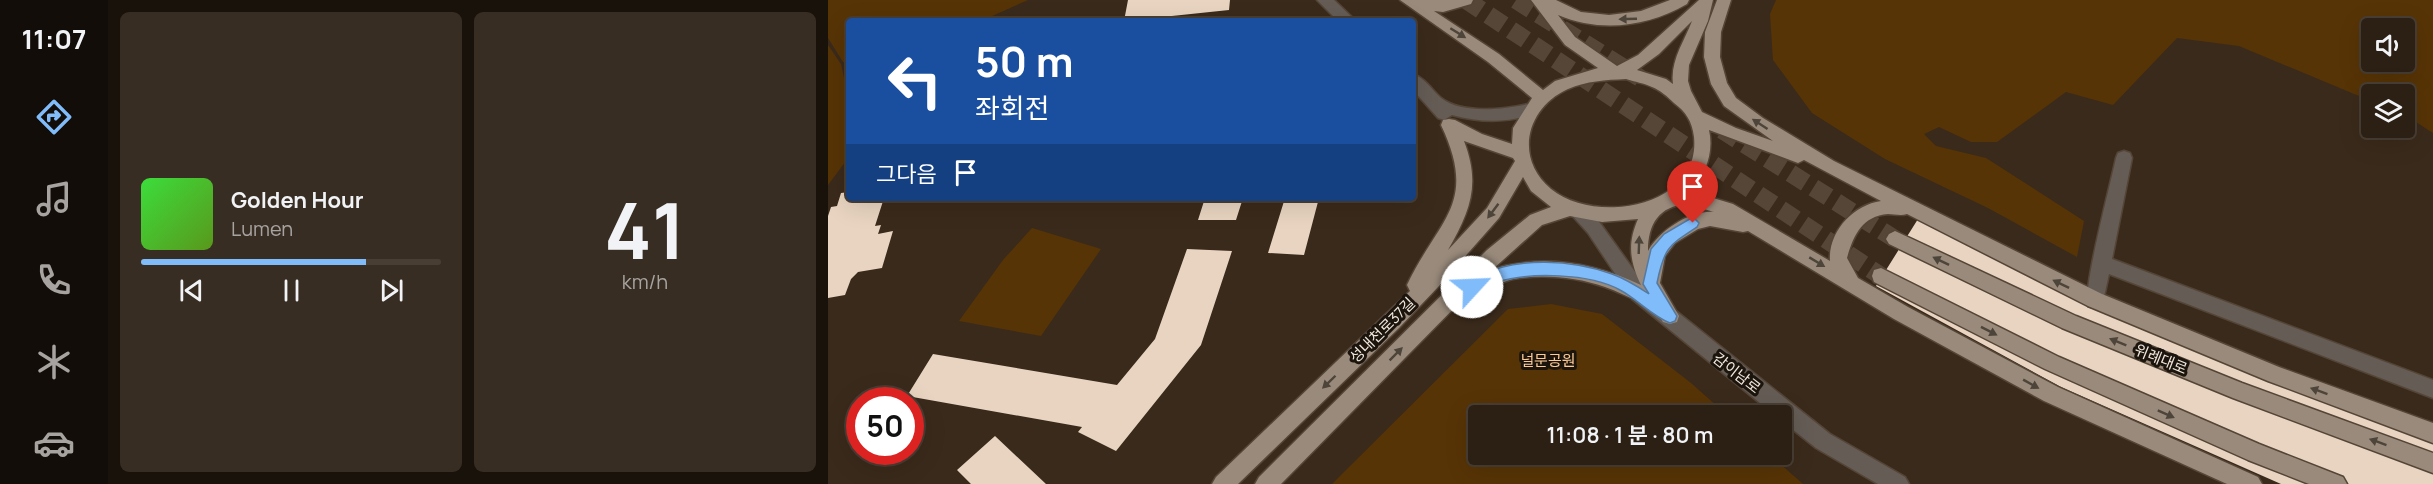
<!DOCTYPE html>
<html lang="ko">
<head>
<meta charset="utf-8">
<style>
  :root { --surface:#2c2014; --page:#382d22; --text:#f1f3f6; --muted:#a6a3a0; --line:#483e34; --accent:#81bcfa }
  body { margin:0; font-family:Manrope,"Noto Sans KR",sans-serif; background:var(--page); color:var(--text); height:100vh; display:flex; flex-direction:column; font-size:22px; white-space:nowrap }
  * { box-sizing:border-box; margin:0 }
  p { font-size:20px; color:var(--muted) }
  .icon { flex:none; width:33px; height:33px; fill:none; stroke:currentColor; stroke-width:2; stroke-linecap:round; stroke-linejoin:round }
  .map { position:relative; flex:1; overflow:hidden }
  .sheet { display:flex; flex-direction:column; gap:12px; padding:12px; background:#18120b; width:720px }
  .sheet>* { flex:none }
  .banner { position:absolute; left:18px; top:18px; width:570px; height:183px; border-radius:6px; box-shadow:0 6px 24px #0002,0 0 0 2px var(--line); background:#1a4fa0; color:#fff; overflow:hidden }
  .buttons { position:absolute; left:1533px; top:18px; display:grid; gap:12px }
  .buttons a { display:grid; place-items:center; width:54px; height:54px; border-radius:6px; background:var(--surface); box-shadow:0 6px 24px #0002,0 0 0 2px var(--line); font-size:30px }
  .speed { position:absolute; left:18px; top:387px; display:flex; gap:12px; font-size:30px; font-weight:700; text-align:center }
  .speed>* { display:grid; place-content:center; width:78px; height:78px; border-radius:50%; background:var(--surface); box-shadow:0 6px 24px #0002,0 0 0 2px var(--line); line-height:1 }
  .speed .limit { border:9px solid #d22; background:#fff; color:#111 }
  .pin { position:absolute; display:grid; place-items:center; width:51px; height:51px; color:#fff; margin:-62px -26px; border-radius:50% 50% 50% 0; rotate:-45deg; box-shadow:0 0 6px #0007 }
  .pin .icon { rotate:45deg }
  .me { position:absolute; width:66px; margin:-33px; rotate:65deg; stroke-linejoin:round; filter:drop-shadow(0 0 4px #0008) }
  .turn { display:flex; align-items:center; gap:21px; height:126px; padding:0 30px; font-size:27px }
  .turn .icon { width:78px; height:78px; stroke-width:2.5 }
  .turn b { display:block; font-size:42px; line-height:51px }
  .then { display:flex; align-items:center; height:57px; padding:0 30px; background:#0003; gap:12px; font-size:22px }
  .sheet .tile { flex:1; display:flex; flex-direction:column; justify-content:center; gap:9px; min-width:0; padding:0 21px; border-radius:9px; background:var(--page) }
  .sheet .dial { align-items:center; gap:0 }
  .dial b { font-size:78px; line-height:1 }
  .song { display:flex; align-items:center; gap:18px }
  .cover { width:72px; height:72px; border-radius:9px; background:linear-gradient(135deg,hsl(120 70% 55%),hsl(90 70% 35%)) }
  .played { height:6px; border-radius:3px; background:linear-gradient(90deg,var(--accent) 75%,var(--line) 75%) }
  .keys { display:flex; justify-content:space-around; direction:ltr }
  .sheet .tiles { flex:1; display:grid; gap:12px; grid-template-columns:repeat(2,1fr) }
  .trip { position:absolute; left:640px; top:405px; width:324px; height:60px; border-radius:6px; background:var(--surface); box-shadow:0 6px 24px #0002,0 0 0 2px var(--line); font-weight:600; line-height:60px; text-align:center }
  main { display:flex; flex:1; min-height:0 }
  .tabs { display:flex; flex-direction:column; width:108px; justify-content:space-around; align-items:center; background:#120d08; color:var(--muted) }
  .tabs .icon { width:42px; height:42px }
  .tabs .active { color:var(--accent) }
  .tabs b { font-size:27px; color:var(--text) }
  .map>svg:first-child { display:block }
  .green { fill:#573406; fill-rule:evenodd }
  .building { fill:#e8d4c0 }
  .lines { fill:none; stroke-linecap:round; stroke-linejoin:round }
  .major-tunnel { stroke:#564638; stroke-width:18; stroke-dasharray:18 9; stroke-linecap:butt }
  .minor-casing { stroke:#544536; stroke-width:3 }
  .major-casing { stroke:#544536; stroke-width:3 }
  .minor { fill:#645c55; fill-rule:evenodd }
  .major { fill:#998a7b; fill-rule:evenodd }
  .oneway { fill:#4d443a }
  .route { fill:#81bcfa; stroke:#547aa2; stroke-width:1.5 }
  .labels { text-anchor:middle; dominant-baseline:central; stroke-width:6; stroke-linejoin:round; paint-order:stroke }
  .street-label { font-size:15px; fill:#f2e8de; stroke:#1b150e }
  .park-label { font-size:15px; fill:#ffcb95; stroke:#1b150e }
</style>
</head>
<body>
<main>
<nav class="tabs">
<b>11:07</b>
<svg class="icon active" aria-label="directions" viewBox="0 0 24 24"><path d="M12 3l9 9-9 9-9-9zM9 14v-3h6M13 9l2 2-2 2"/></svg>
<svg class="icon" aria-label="music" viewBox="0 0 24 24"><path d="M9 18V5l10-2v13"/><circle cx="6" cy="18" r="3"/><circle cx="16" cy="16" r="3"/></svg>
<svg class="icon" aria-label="phone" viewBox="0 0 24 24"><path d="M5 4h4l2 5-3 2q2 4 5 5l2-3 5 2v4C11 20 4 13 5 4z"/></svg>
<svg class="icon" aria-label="climate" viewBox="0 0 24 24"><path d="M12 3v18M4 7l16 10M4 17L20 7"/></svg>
<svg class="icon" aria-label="car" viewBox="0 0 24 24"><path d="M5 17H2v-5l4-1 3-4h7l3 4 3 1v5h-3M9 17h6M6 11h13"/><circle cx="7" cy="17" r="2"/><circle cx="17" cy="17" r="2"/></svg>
</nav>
<section class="sheet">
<div class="tiles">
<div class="tile">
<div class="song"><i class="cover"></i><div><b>Golden Hour</b><p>Lumen</p></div></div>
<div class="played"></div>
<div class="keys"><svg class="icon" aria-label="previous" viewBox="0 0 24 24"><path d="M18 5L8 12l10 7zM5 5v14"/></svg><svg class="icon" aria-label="pause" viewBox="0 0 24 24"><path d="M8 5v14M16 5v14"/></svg><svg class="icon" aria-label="next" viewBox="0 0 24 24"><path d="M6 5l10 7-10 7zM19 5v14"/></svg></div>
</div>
<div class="tile dial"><b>41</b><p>km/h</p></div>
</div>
</section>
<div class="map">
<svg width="1605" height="484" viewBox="0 0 1605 484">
  <rect width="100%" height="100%" fill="#3a2a1b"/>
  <path class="green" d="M 0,0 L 200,0 L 153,21 L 21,21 L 21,62 L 15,62 L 0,38 Z
    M 948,0 L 1605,0 L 1605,133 L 1577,115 L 1576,94 L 1544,94 L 1543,101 L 1411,46 L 1349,38 L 1285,105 L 1238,92 L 1169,142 L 1143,142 L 1111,127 L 1096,134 L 1108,146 L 1158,158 L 1256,221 L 1249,257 L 1160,208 L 1057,159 L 984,113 L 945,60 L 942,14 ZM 1544,28 L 1576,28 L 1576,62 L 1544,62 Z
    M 0,45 L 13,64 L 21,101 L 21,157 L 0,185 Z
    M 204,228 L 273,249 L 213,336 L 131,321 L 175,260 Z
    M 723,304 L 774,314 L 863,383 L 899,415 L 651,416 L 651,454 L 942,455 L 975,484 L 504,484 L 680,309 Z"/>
  <path class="building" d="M 300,0 L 402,0 L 401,10 L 296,21 Z
    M 21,192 L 21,198 L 56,198 L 47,226 L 53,225 L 50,234 L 65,231 L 54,268 L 30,272 L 23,279 L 17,295 L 0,298 L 0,216 L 3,207 L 9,206 L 13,193 Z
    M 377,198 L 415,198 L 408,220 L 370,220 Z
    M 457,198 L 491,198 L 476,255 L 440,253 Z
    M 1090,219 L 1605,438 L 1605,484 L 1453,484 L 1233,387 L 1048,286 Z
    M 359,249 L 404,251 L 373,345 L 288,451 L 250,432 L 254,427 L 79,396 L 105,354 L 289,385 L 327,339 Z
    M 167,436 L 218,484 L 143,484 L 129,470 Z"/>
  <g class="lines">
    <path class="major-tunnel" d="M 638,0 L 1053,276
      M 688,0 L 812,78
      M 894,130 L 1067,239"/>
    <g class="minor-casing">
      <path id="minor" d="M 489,0 L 506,0 L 528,21 L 510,21 Z
        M 585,74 C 597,78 604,90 613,98 C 634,115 680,109 704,103 L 710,105 L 712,109 L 710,113 C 681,123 653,123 624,115 L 616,120 L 610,118 L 585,90 Z
        M 1296,151 L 1302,153 L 1304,158 L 1284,259 L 1605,380 L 1605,398 L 1281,274 L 1274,306 L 1267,308 L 1260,306 C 1254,292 1283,182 1288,158 L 1290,153 Z
        M 749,204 L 755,206 L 772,223 L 818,287 L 1002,434 L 1077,477 L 1081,484 L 1050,484 L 988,448 L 954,421 L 954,416 L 948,416 L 804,299 L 760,233 L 740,211 L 743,206 Z"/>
    </g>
    <g class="major-casing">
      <path id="major" d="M 572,0 L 645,0 L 643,4 L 615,12 L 606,11 L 671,54 L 715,90 L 727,81 L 770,68 L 737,45 L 703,0 L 728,0 L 753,12 L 781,15 L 813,11 L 842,0 L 861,0 L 859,4 C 819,27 773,33 730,15 L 747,37 L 789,66 L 810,55 L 871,0 L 885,0 L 880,21 L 861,65 L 860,81 L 863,91 L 874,112 L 908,128 L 945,141 L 896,106 L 883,84 L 876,57 L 877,32 L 889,0 L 903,0 L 893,32 L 892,57 L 899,83 L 908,98 L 935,118 L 1006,161 L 1274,294 L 1451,367 L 1605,423 L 1605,443 L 1440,381 L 1260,306 L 1079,214 C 1073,216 1066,214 1060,214 C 1034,216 1025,236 1019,258 L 1030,278 L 1080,307 L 1230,387 L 1430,477 L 1434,484 L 1399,484 L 1216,401 L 1066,319 L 920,231 L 915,232 L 882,226 L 870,229 L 847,243 L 837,256 L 832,283 L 851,316 L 849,322 L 842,324 L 835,322 L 819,295 L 818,299 L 811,301 C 799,297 789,291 777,287 C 748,277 715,274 685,279 C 671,282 647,298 638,296 L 453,484 L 427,484 L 431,477 L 659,250 L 702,215 L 723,207 L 703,191 L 695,177 L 671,218 L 611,286 L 571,328 L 410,484 L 384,484 L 388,477 L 582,291 L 579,285 C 610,219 651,205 613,125 L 615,120 L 621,119 L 627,120 L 654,134 L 684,144 L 685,128 L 704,98 L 660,62 ZM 864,21 C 856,42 842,61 845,84 L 838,79 L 809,70 L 831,54 ZM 798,79 C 807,82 816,83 824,87 C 832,90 840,97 846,103 C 858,112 864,121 866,137 C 873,208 767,225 723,189 C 686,158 698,108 740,89 C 759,81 777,80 798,79 ZM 881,130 L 970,163 L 976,160 L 1053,201 C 1025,205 1000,232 1002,261 L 905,204 L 862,191 C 878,175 886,152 881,130 ZM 636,141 L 685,158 L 687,161 L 659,208 L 620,250 C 642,211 653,185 636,141 ZM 859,204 L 886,212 C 862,210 831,231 820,251 C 820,224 831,206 859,204 ZM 742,216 L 774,222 L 810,219 C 799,244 802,262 813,285 C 766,263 715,254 665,269 L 714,225 Z
        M 1067,231 L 1248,316 L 1414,383 L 1605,453 L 1605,473 L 1405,398 L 1234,328 L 1061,244 L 1058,239 L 1061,234 Z
        M 1053,268 L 1231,357 L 1431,444 L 1515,477 L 1519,484 L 1481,484 L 1420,460 L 1217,369 L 1046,282 L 1044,276 L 1046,270 Z"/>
    </g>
    <use href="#minor" class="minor"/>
    <use href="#major" class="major"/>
  </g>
  <defs><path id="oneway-solid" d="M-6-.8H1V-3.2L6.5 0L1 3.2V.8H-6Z" transform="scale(1.5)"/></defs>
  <g class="oneway">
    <use href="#oneway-solid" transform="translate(800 19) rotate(178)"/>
    <use href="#oneway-solid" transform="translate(630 33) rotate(32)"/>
    <use href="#oneway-solid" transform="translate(932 124) rotate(-147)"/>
    <use href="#oneway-solid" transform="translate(665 211) rotate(127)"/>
    <use href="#oneway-solid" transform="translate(811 245) rotate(-88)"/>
    <use href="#oneway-solid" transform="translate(1113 261) rotate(-154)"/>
    <use href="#oneway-solid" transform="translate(989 262) rotate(31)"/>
    <use href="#oneway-solid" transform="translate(1233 284) rotate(-154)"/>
    <use href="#oneway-solid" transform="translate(1161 331) rotate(27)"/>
    <use href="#oneway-solid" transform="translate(1290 342) rotate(-158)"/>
    <use href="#oneway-solid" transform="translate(568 354) rotate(-45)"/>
    <use href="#oneway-solid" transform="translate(501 382) rotate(136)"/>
    <use href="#oneway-solid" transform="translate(1203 384) rotate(29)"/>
    <use href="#oneway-solid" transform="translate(1491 391) rotate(-160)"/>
    <use href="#oneway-solid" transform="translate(1338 414) rotate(24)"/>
    <use href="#oneway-solid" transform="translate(1550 442) rotate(-160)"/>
  </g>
  <path class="route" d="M 865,217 L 871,223 L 869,227 C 840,246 836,248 829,283 L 849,316 L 847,321 L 842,323 C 824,316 809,299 792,290 C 762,273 701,272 669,282 C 660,284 653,290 644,294 L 639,292 L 637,287 C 640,281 645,280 651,276 C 689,256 745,260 784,274 C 798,279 809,286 821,294 L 815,284 L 823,249 L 836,234 Z"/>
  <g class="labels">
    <g class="street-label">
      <text transform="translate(554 330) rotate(-45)">성내천로37길</text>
      <text transform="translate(1333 359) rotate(22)">위례대로</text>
      <text transform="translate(909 373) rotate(38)">감이남로</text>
    </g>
    <g class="park-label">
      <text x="720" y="360">널문공원</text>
    </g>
  </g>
</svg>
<div class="buttons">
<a><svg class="icon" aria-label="sound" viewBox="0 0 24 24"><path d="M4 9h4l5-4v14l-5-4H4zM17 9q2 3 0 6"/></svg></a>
<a><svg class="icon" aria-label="layers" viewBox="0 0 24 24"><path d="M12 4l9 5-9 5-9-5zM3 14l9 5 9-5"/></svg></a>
</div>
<div class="speed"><div class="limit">50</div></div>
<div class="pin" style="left:865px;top:223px;background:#d93025"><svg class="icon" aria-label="arrive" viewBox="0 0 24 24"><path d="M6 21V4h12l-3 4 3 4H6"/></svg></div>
<svg class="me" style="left:644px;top:287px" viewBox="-20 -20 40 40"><circle r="19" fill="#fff"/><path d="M0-13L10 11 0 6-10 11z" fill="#81bcfa"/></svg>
<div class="trip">11:08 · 1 분 · 80 m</div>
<div class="banner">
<div class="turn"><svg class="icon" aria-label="left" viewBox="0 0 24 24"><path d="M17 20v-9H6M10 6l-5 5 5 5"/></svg><div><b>50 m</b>좌회전</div></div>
<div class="then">그다음<svg class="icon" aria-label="arrive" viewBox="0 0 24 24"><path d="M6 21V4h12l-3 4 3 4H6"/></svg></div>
</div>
</div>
</main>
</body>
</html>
